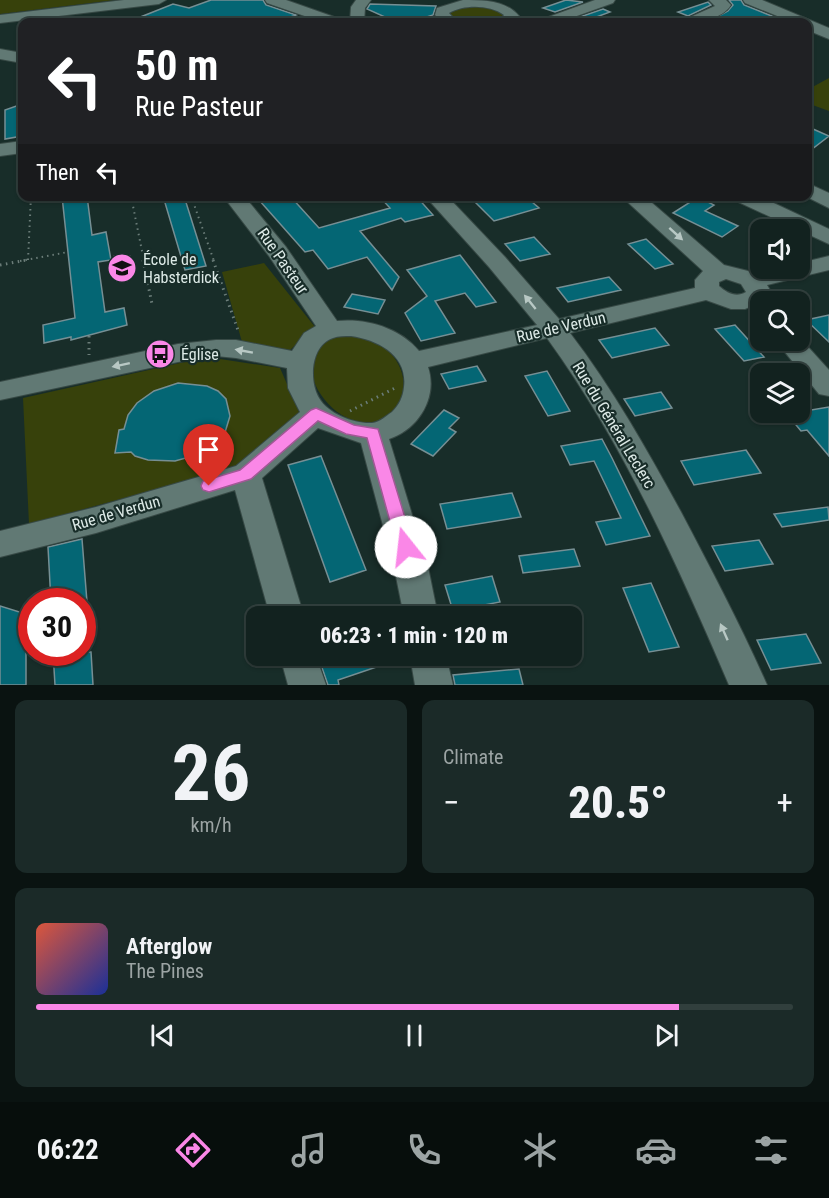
<!DOCTYPE html>
<html lang="en">
<head>
<meta charset="utf-8">
<style>
  :root { --surface:#12221f; --page:#1b2a28; --text:#f1f3f6; --muted:#9ca4a4; --line:#313f3d; --accent:#fa87e7 }
  body { margin:0; font-family:"Roboto Condensed",sans-serif; background:var(--page); color:var(--text); height:100vh; display:flex; flex-direction:column; font-size:22px; white-space:nowrap }
  * { box-sizing:border-box; margin:0 }
  p { font-size:20px; color:var(--muted) }
  .icon { flex:none; width:33px; height:33px; fill:none; stroke:currentColor; stroke-width:2; stroke-linecap:round; stroke-linejoin:round }
  .map { position:relative; height:685px; overflow:hidden }
  .drawer { display:flex; flex-direction:column; gap:15px; padding:15px; background:#0a1311; flex:1 }
  .drawer>* { flex:none }
  .hud { position:absolute; left:18px; top:18px; width:794px; height:183px; border-radius:12px; box-shadow:0 2px 4px #0004,0 0 0 2px var(--line); background:#202124; color:#fff; overflow:hidden }
  .controls { position:absolute; left:750px; top:219px; display:grid; gap:12px }
  .controls a { display:grid; place-items:center; width:60px; height:60px; border-radius:12px; background:var(--surface); box-shadow:0 2px 4px #0004,0 0 0 2px var(--line); font-size:30px }
  .speed { position:absolute; left:18px; top:588px; display:flex; gap:12px; font-size:30px; font-weight:700; text-align:center }
  .speed>* { display:grid; place-content:center; width:78px; height:78px; border-radius:50%; background:var(--surface); box-shadow:0 2px 4px #0004,0 0 0 2px var(--line); line-height:1 }
  .speed .limit { border:9px solid #d22; background:#fff; color:#111 }
  .pin { position:absolute; display:grid; place-items:center; width:51px; height:51px; color:#fff; margin:-62px -26px; border-radius:50% 50% 50% 0; rotate:-45deg; box-shadow:0 0 6px #0007 }
  .pin .icon { rotate:45deg }
  .me { position:absolute; width:66px; margin:-33px; rotate:344deg; stroke-linejoin:round; filter:drop-shadow(0 0 4px #0008) }
  .turn { display:flex; align-items:center; gap:21px; height:126px; padding:0 18px; font-size:27px }
  .turn .icon { width:78px; height:78px; stroke-width:2.5 }
  .turn b { display:block; font-size:42px; line-height:51px }
  .then { display:flex; align-items:center; height:57px; padding:0 18px; background:#0003; gap:12px; font-size:22px }
  .big { font-size:45px; font-weight:800; line-height:1.1 }
  .drawer .tile { flex:1; display:flex; flex-direction:column; justify-content:center; gap:9px; min-width:0; padding:0 21px; border-radius:12px; background:var(--page) }
  .drawer .dial { align-items:center; gap:0 }
  .dial b { font-size:78px; line-height:1 }
  .song { display:flex; align-items:center; gap:18px }
  .cover { width:72px; height:72px; border-radius:9px; background:linear-gradient(135deg,hsl(10 70% 55%),hsl(230 70% 35%)) }
  .played { height:6px; border-radius:3px; background:linear-gradient(90deg,var(--accent) 85%,var(--line) 85%) }
  .keys { display:flex; justify-content:space-around; direction:ltr }
  .heat { display:flex; justify-content:space-between; align-items:center; font-size:33px; direction:ltr }
  .drawer .tiles { flex:1; display:grid; gap:15px; grid-template-columns:1fr 1fr }
  .tile:last-child { grid-column:span 2 }
  .trip { position:absolute; left:246px; top:606px; width:336px; height:60px; border-radius:12px; background:var(--surface); box-shadow:0 2px 4px #0004,0 0 0 2px var(--line); font-weight:800; line-height:60px; text-align:center }
  .dock { display:flex; height:96px; justify-content:space-around; align-items:center; background:#070e0c; color:var(--muted) }
  .dock .icon { width:42px; height:42px }
  .dock .selected { color:var(--accent) }
  .dock b { font-size:27px; color:var(--text) }
  .map>svg:first-child { display:block }
  .green { fill:#37410b }
  .building { fill:#046674; stroke:#768f94; stroke-width:1.5 }
  .lines { fill:none; stroke-linecap:round; stroke-linejoin:round }
  .minor-casing { stroke:#374945; stroke-width:2 }
  .path-far1 { stroke:#6b7d79; stroke-width:2; stroke-dasharray:1.5 4; stroke-linecap:butt }
  .path { stroke:#6b7d79; stroke-width:3; stroke-dasharray:1.5 4.5; stroke-linecap:butt }
  .minor { fill:#617974; fill-rule:evenodd }
  .oneway { fill:#b8c8c4 }
  .route { fill:#fa87e7; stroke:#a25896; stroke-width:1.5 }
  .labels { text-anchor:middle; dominant-baseline:central; stroke-width:4.5; stroke-linejoin:round; paint-order:stroke }
  .poi-label { font-size:16px; fill:#ddeae7; stroke:#182d29; text-anchor:start }
  .street-label { font-size:16px; fill:#ddeae7; stroke:#182d29 }
</style>
</head>
<body>
<div class="map">
<svg width="829" height="685" viewBox="0 0 829 685">
  <rect width="100%" height="100%" fill="#182d29"/>
  <path class="green" d="M 0,0 L 115,0 L 0,14 Z
    M 483,4 L 506,15 L 496,22 L 460,22 L 451,19 L 448,12 L 451,9 Z
    M 829,78 L 829,111 L 807,103 L 807,90 Z
    M 264,263 L 315,327 L 290,350 L 242,342 L 222,272 Z
    M 351,334 C 362,338 375,341 385,348 C 409,367 412,405 382,419 C 341,439 289,371 321,344 C 330,336 340,336 351,334 Z
    M 207,357 L 280,368 L 300,414 L 238,467 L 29,524 L 23,398 Z"/>
  <path class="building" d="M 211,0 L 263,0 L 266,5 L 296,15 L 277,22 L 163,22 L 143,16 L 173,4 L 189,8 Z
    M 566,0 L 583,2 L 555,12 L 543,8 Z
    M 729,0 L 741,0 L 744,5 L 787,22 L 707,22 L 728,11 L 733,5 Z
    M 708,2 L 711,5 L 688,16 L 678,12 Z
    M 370,4 L 436,6 L 433,15 L 411,22 L 396,22 L 367,9 Z
    M 603,9 L 610,12 L 583,22 L 574,19 Z
    M 22,104 L 22,136 L 5,139 L 5,110 Z
    M 813,129 L 829,136 L 807,153 L 807,134 Z
    M 62,196 L 87,196 L 92,235 L 106,232 L 111,260 L 98,262 L 105,312 L 124,308 L 127,325 L 71,340 L 71,337 L 44,343 L 43,325 L 75,318 Z
    M 163,196 L 184,196 L 206,266 L 185,270 Z
    M 269,196 L 290,196 L 319,228 L 390,208 L 379,196 L 416,196 L 433,215 L 405,222 L 401,218 L 360,231 L 399,277 L 392,290 L 367,257 L 328,269 L 313,250 L 305,252 L 259,200 Z
    M 469,196 L 525,196 L 539,208 L 494,221 Z
    M 698,197 L 714,205 L 705,211 L 738,226 L 722,237 L 673,213 Z
    M 534,237 L 550,254 L 520,261 L 505,244 Z
    M 646,239 L 673,264 L 655,269 L 628,244 Z
    M 460,255 L 496,302 L 476,307 L 465,293 L 435,301 L 455,333 L 421,341 L 405,313 L 427,296 L 407,270 Z
    M 609,277 L 621,290 L 568,302 L 557,288 Z
    M 352,294 L 385,300 L 378,314 L 344,307 Z
    M 829,315 L 829,342 L 806,320 Z
    M 735,325 L 764,357 L 744,361 L 715,329 Z
    M 655,328 L 669,345 L 612,358 L 599,340 Z
    M 477,366 L 486,381 L 449,389 L 441,374 Z
    M 547,371 L 570,411 L 548,416 L 525,376 Z
    M 178,383 L 207,386 L 218,391 L 226,399 L 230,416 L 223,439 L 200,454 L 175,461 L 148,460 L 135,456 L 131,452 L 115,453 L 119,430 L 124,429 L 128,415 L 137,403 L 154,391 Z
    M 661,392 L 672,408 L 635,416 L 624,399 Z
    M 829,407 L 829,456 L 807,430 L 801,431 L 787,414 Z
    M 444,410 L 459,418 L 449,428 L 456,432 L 433,456 L 411,444 Z
    M 602,439 L 612,458 L 650,536 L 606,545 L 596,522 L 621,518 L 607,488 L 594,461 L 570,465 L 561,446 Z
    M 746,450 L 761,473 L 694,485 L 681,461 Z
    M 321,456 L 366,570 L 330,582 L 288,465 Z
    M 512,493 L 521,517 L 447,529 L 440,504 Z
    M 828,507 L 829,520 L 816,522 L 782,527 L 774,514 Z
    M 82,539 L 87,602 L 51,602 L 48,547 Z
    M 759,540 L 773,564 L 725,571 L 712,546 Z
    M 574,549 L 580,566 L 523,573 L 519,556 Z
    M 492,576 L 500,602 L 453,611 L 445,585 Z
    M 651,583 L 679,647 L 649,652 L 623,588 Z
    M 0,606 L 26,614 L 26,685 L 0,685 Z
    M 806,634 L 821,663 L 771,670 L 757,640 Z
    M 53,652 L 91,652 L 93,685 L 55,685 Z
    M 318,656 L 402,656 L 403,658 L 338,680 L 339,685 L 328,685 Z
    M 519,669 L 523,685 L 455,685 L 453,675 Z"/>
  <g class="lines">
    <g class="minor-casing">
      <path id="minor" d="M 124,0 L 166,0 L 159,4 L 0,23 L 0,15 Z
        M 265,0 L 286,0 L 340,19 L 342,22 L 322,22 L 267,3 Z
        M 356,0 L 371,0 L 365,8 L 364,22 L 350,22 L 351,7 Z
        M 463,0 C 483,0 506,0 519,16 L 513,22 L 498,22 L 504,15 C 490,5 465,4 449,13 L 457,22 L 442,22 L 435,15 L 437,8 Z
        M 595,0 L 615,0 L 613,3 L 560,22 L 541,22 L 543,19 Z
        M 709,0 L 726,0 L 731,5 C 721,20 700,22 684,22 L 686,19 L 715,6 Z
        M 743,0 L 762,0 L 829,28 L 829,39 L 807,30 L 807,22 L 792,22 L 745,3 Z
        M 0,49 L 22,53 L 22,63 L 0,59 Z
        M 22,141 L 22,153 L 0,156 L 0,144 Z
        M 807,183 L 829,193 L 829,208 L 805,196 L 807,196 Z
        M 223,196 L 244,196 L 286,247 L 337,321 C 367,318 400,328 419,351 L 537,325 L 489,267 L 425,196 L 447,196 L 505,257 L 559,319 L 695,288 L 695,280 L 703,271 L 621,196 L 644,196 L 724,265 L 756,273 L 776,268 L 800,268 L 800,263 L 829,256 L 829,270 L 767,285 L 770,290 L 765,300 L 745,309 L 731,309 L 706,300 L 570,333 C 613,389 647,450 681,512 C 711,569 741,626 767,685 L 729,685 C 678,566 624,444 547,338 L 428,367 C 438,397 419,429 389,439 L 428,567 L 438,616 L 404,616 L 394,567 L 361,443 L 318,428 L 262,478 L 304,616 L 270,616 L 235,490 L 96,533 L 0,557 L 0,531 L 96,507 L 236,466 L 300,412 L 288,388 L 287,368 L 236,358 L 216,356 L 178,362 L 0,400 L 0,382 L 178,344 L 216,340 L 236,340 L 292,351 L 304,333 L 316,326 L 269,256 ZM 726,279 L 741,284 L 746,292 C 736,298 727,293 719,286 L 719,282 ZM 351,336 C 379,340 408,356 404,387 C 403,397 399,405 392,412 C 386,416 380,422 372,423 C 355,424 328,414 319,398 C 309,381 310,346 333,338 C 338,336 345,336 351,336 Z
        M 731,196 L 759,196 L 829,229 L 829,244 L 734,200 Z
        M 800,338 L 829,370 L 829,396 L 819,394 L 775,340 L 800,340 Z
        M 280,656 L 316,656 L 326,685 L 288,685 Z
        M 410,656 L 446,656 L 453,685 L 415,685 Z"/>
    </g>
    <path class="path-far1" d="M 131,196 L 144,261
      M 191,196 L 214,261
      M 132,200 L 156,196
      M 28,260 L 31,196
      M 20,261 L 68,252"/>
    <path class="path" d="M 143,260 L 152,304
      M 213,260 L 239,333
      M 0,265 L 27,260
      M 89,336 L 89,355
      M 350,411 L 395,388"/>
    <use href="#minor" class="minor"/>
  </g>
  <defs><path id="oneway-solid" d="M-6-.8H1V-3.2L6.5 0L1 3.2V.8H-6Z" transform="scale(1.5)"/></defs>
  <g class="oneway">
    <use href="#oneway-solid" transform="translate(676 234) rotate(42)"/>
    <use href="#oneway-solid" transform="translate(530 302) rotate(-129)"/>
    <use href="#oneway-solid" transform="translate(244 351) rotate(-170)"/>
    <use href="#oneway-solid" transform="translate(121 365) rotate(168)"/>
    <use href="#oneway-solid" transform="translate(724 632) rotate(-114)"/>
  </g>
  <path class="route" d="M 316,408 L 354,425 L 378,429 L 414,547 L 412,552 L 406,555 L 400,552 L 397,547 L 367,438 L 346,434 L 318,421 L 251,479 L 209,492 L 203,490 L 201,486 L 203,481 L 240,470 L 311,410 Z"/>
  <defs>
    <g id="school-disc" transform="scale(1.5)"><circle r="9.5" fill="#fa87e7" stroke="#182d29"/><path d="M0-5L7-2L0 1L-7-2ZM-4 1L0 2.5L4 1V4Q0 6-4 4Z" fill="#111"/></g>
    <g id="bus-disc" transform="scale(1.5)"><circle r="9.5" fill="#fa87e7" stroke="#182d29"/><path d="M-5-6H5V4H4V6H2V4H-2V6H-4V4H-5ZM-3.5-4V0h7V-4ZM-3.5 1.2v1.5H-2V1.2ZM2 1.2v1.5H3.5V1.2Z" fill="#111"/></g>
  </defs>
  <g fill-rule="evenodd">
    <use href="#school-disc" x="122" y="268"/>
    <use href="#bus-disc" x="160" y="354"/>
  </g>
  <g class="labels">
    <g class="poi-label">
      <text x="143" y="259">École de<tspan x="143" dy="18">Habsterdick</tspan></text>
      <text x="181" y="354">Église</text>
    </g>
    <g class="street-label">
      <text transform="translate(283 261) rotate(55)">Rue Pasteur</text>
      <text transform="translate(561 327) rotate(-13)">Rue de Verdun</text>
      <text transform="translate(614 425) rotate(59)">Rue du Général Leclerc</text>
      <text transform="translate(116 513) rotate(-16)">Rue de Verdun</text>
    </g>
  </g>
</svg>
<div class="controls">
<a><svg class="icon" aria-label="sound" viewBox="0 0 24 24"><path d="M4 9h4l5-4v14l-5-4H4zM17 9q2 3 0 6"/></svg></a>
<a><svg class="icon" aria-label="search" viewBox="0 0 24 24"><circle cx="10" cy="10" r="6"/><path d="M15 15l6 6"/></svg></a>
<a><svg class="icon" aria-label="layers" viewBox="0 0 24 24"><path d="M12 4l9 5-9 5-9-5zM3 14l9 5 9-5"/></svg></a>
</div>
<div class="speed"><div class="limit">30</div></div>
<div class="pin" style="left:209px;top:486px;background:#d93025"><svg class="icon" aria-label="arrive" viewBox="0 0 24 24"><path d="M6 21V4h12l-3 4 3 4H6"/></svg></div>
<svg class="me" style="left:406px;top:547px" viewBox="-20 -20 40 40"><circle r="19" fill="#fff"/><path d="M0-13L10 11 0 6-10 11z" fill="#fa87e7"/></svg>
<div class="trip">06:23 · 1 min · 120 m</div>
<div class="hud">
<div class="turn"><svg class="icon" aria-label="left" viewBox="0 0 24 24"><path d="M17 20v-9H6M10 6l-5 5 5 5"/></svg><div><b>50 m</b>Rue Pasteur</div></div>
<div class="then">Then<svg class="icon" aria-label="left" viewBox="0 0 24 24"><path d="M17 20v-9H6M10 6l-5 5 5 5"/></svg></div>
</div>
</div>
<section class="drawer">
<div class="tiles">
<div class="tile dial"><b>26</b><p>km/h</p></div>
<div class="tile"><p>Climate</p>
<div class="heat"><a>−</a><b class="big">20.5°</b><a>+</a></div>
</div>
<div class="tile">
<div class="song"><i class="cover"></i><div><b>Afterglow</b><p>The Pines</p></div></div>
<div class="played"></div>
<div class="keys"><svg class="icon" aria-label="previous" viewBox="0 0 24 24"><path d="M18 5L8 12l10 7zM5 5v14"/></svg><svg class="icon" aria-label="pause" viewBox="0 0 24 24"><path d="M8 5v14M16 5v14"/></svg><svg class="icon" aria-label="next" viewBox="0 0 24 24"><path d="M6 5l10 7-10 7zM19 5v14"/></svg></div>
</div>
</div>
</section>
<nav class="dock">
<b>06:22</b>
<svg class="icon selected" aria-label="directions" viewBox="0 0 24 24"><path d="M12 3l9 9-9 9-9-9zM9 14v-3h6M13 9l2 2-2 2"/></svg>
<svg class="icon" aria-label="music" viewBox="0 0 24 24"><path d="M9 18V5l10-2v13"/><circle cx="6" cy="18" r="3"/><circle cx="16" cy="16" r="3"/></svg>
<svg class="icon" aria-label="phone" viewBox="0 0 24 24"><path d="M5 4h4l2 5-3 2q2 4 5 5l2-3 5 2v4C11 20 4 13 5 4z"/></svg>
<svg class="icon" aria-label="climate" viewBox="0 0 24 24"><path d="M12 3v18M4 7l16 10M4 17L20 7"/></svg>
<svg class="icon" aria-label="car" viewBox="0 0 24 24"><path d="M5 17H2v-5l4-1 3-4h7l3 4 3 1v5h-3M9 17h6M6 11h13"/><circle cx="7" cy="17" r="2"/><circle cx="17" cy="17" r="2"/></svg>
<svg class="icon" aria-label="filters" viewBox="0 0 24 24"><path d="M4 7h16M4 17h16"/><circle cx="9" cy="7" r="2"/><circle cx="15" cy="17" r="2"/></svg>
</nav>
</body>
</html>
